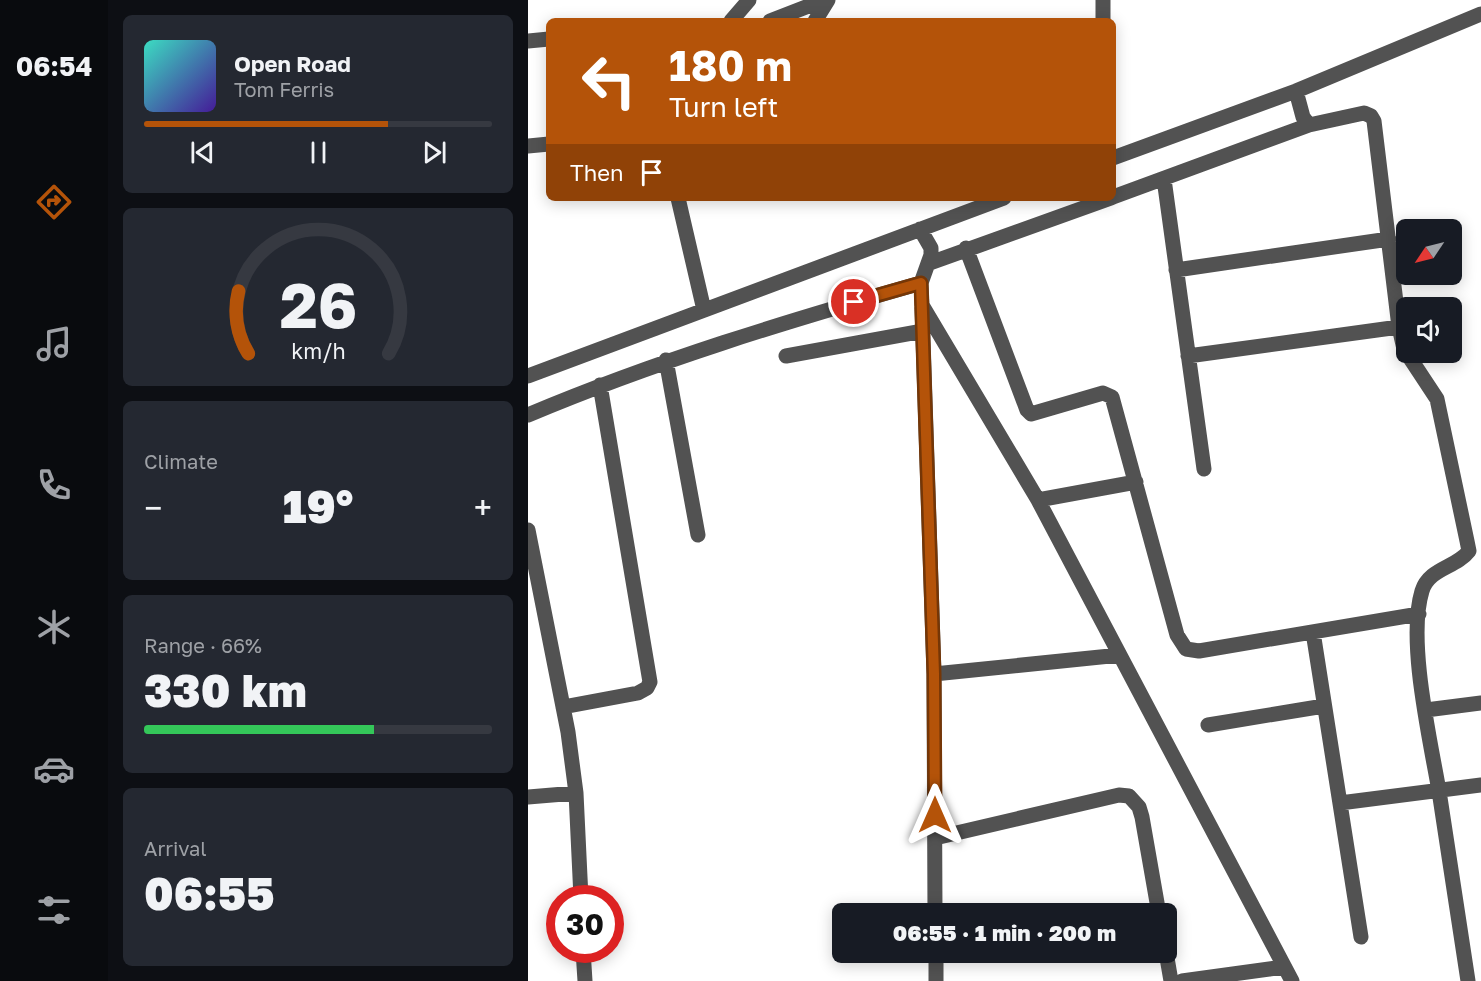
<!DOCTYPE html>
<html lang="en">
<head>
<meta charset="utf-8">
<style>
  :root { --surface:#171b24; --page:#242831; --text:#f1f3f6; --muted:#9ea1a6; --line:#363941; --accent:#b45309 }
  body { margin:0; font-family:"Golos Text",sans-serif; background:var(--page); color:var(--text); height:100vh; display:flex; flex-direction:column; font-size:22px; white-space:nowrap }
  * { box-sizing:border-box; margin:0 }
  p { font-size:20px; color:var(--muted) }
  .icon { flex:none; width:33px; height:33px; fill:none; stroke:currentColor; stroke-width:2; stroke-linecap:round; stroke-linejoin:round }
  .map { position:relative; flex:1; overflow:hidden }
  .details { display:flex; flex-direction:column; gap:15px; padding:15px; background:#0d0f14; width:420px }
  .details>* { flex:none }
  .hud { position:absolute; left:18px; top:18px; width:570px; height:183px; border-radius:9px; box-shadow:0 3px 15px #0003; background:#b45309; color:#fff; overflow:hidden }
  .needle { width:39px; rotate:235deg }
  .tools { position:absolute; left:868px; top:219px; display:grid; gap:12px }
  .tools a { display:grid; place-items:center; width:66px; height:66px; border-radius:9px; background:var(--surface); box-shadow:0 3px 15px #0003; font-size:30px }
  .speed { position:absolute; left:18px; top:885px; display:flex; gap:12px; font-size:30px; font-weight:700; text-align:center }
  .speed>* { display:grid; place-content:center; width:78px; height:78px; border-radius:50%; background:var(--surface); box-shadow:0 3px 15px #0003; line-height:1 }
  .speed .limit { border:9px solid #d22; background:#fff; color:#111 }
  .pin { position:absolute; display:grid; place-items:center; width:51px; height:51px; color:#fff; margin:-26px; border:3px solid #fff; border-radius:50%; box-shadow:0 2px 6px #0007 }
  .me { position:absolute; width:66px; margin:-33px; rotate:0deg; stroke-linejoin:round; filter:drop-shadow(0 0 4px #0008) }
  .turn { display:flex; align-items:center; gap:21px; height:126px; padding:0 24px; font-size:27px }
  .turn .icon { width:78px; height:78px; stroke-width:2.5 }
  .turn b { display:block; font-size:42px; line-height:51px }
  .then { display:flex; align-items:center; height:57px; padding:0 24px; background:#0003; gap:12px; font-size:22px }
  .big { font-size:45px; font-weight:800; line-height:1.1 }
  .details .tile { flex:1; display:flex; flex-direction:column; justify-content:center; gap:9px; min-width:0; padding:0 21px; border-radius:9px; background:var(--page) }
  .details .dial { align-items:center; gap:0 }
  .dial svg { height:156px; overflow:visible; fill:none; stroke:var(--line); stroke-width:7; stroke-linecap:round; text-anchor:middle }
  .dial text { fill:var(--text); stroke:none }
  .song { display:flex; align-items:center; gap:18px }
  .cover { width:72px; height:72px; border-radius:9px; background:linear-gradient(135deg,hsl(170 70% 55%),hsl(260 70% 35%)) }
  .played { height:6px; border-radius:3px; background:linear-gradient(90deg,var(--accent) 70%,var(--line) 70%) }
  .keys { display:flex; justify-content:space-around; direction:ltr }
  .heat { display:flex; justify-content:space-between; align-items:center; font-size:33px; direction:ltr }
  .charge { height:9px; border-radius:4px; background:linear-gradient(90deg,#34c759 66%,var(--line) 0) }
  .trip { position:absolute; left:304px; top:903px; width:345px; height:60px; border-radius:9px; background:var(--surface); box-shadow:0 3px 15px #0003; font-weight:800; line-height:60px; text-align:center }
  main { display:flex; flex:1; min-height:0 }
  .tab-bar { display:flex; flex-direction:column; width:108px; justify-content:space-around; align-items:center; background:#090b0e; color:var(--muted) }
  .tab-bar .icon { width:42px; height:42px }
  .tab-bar .on { color:var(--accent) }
  .tab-bar b { font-size:27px; color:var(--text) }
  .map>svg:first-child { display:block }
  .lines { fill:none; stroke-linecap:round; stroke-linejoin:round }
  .minor { stroke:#525252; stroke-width:15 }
  .route-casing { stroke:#753606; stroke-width:15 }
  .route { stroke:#b45309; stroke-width:10 }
</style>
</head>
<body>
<main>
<nav class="tab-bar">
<b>06:54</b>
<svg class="icon on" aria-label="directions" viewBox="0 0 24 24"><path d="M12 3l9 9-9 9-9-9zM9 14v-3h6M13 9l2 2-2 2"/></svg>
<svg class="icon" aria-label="music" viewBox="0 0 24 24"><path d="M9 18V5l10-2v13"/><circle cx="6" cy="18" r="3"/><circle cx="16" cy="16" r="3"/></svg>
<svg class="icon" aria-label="phone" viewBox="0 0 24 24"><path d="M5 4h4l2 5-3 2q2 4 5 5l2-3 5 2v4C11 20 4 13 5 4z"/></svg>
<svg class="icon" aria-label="climate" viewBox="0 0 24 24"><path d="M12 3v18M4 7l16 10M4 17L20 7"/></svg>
<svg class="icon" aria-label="car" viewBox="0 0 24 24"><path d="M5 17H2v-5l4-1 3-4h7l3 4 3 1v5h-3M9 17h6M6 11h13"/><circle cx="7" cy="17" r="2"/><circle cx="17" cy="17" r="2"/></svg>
<svg class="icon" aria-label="filters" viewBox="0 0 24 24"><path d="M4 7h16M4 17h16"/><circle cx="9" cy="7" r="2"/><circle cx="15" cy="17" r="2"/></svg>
</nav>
<section class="details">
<div class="tile">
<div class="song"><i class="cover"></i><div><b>Open Road</b><p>Tom Ferris</p></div></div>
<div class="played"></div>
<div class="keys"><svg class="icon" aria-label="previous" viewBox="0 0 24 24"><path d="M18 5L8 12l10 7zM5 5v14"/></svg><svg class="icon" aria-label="pause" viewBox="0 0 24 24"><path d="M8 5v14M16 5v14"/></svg><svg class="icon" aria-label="next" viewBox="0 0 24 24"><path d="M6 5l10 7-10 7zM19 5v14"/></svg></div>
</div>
<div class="tile dial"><svg viewBox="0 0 100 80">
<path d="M14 69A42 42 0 1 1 86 69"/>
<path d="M14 69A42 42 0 0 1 9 37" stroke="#b45309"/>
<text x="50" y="56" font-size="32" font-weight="700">26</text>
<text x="50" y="72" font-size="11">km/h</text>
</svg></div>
<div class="tile"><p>Climate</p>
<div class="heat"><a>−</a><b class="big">19°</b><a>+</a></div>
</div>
<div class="tile"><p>Range · 66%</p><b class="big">330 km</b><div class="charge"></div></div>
<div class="tile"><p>Arrival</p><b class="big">06:55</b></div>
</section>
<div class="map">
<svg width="953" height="981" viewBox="0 0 953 981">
  <rect width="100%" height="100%" fill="#fff"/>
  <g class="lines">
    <path class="minor" d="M 575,0 L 575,21
      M 203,21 L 221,0
      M 242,21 L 296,0
      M 287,21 L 300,0
      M 0,41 L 21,39
      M 768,91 L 775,117 L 781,125 L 836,113 L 843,116 L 846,121 L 871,327 L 876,349 L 909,399 L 939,541 L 941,551 C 928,568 901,568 894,591 C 879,640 902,739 911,791 C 921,854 930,918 940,981
      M 0,146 L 21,144
      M 585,158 L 768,91 L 953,14
      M 636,179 L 676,469
      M 585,197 L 781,125
      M 150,198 L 176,310
      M 392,229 L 403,248 L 403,255 L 393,283 L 394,305 L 510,500 L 764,981
      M 438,248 L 499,410 L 503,414 L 575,393 L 584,397 L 649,635 L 658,649 L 671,651 L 891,614
      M 402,263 L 583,198
      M 648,270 L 861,239
      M 394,308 L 406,674 L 407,914
      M 258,356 L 395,331
      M 660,356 L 871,327
      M 138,360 L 170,535
      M 0,376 L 476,198
      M 0,415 C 128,361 260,321 393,283
      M 510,500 L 608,482
      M 0,530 L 40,732 L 48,793 L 53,898
      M 785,632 L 833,937
      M 406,674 L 592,655
      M 35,707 L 110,693 L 119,688 L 122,682 L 72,385
      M 898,710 L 953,703
      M 680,725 L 796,706
      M 0,797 L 48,793
      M 812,803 L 953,785
      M 407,838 L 591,795 L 601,796 L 611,807 L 614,817 L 631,914
      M 55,950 L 57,981
      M 408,952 L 408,981
      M 638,952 L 643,981
      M 654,981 L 756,967"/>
  </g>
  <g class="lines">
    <g class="route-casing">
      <path id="route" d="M 326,302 L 393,283 L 406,674 L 407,815"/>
    </g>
    <use href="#route" class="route"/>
  </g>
</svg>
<div class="tools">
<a><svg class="needle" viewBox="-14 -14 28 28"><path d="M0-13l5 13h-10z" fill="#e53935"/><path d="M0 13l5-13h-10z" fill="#9ea1a6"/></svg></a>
<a><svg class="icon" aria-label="sound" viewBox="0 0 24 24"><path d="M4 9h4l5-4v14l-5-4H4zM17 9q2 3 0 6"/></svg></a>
</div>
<div class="speed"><div class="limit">30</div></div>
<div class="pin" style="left:326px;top:302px;background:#d93025"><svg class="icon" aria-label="arrive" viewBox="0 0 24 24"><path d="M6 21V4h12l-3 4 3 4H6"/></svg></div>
<svg class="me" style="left:407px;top:815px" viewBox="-20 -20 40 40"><path d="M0-17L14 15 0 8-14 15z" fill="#b45309" stroke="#fff" stroke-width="4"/></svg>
<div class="trip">06:55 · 1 min · 200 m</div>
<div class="hud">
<div class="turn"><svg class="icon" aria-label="left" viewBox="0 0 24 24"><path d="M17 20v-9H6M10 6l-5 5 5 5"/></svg><div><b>180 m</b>Turn left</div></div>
<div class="then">Then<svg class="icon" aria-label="arrive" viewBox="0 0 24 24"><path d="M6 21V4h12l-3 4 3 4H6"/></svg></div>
</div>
</div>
</main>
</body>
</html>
